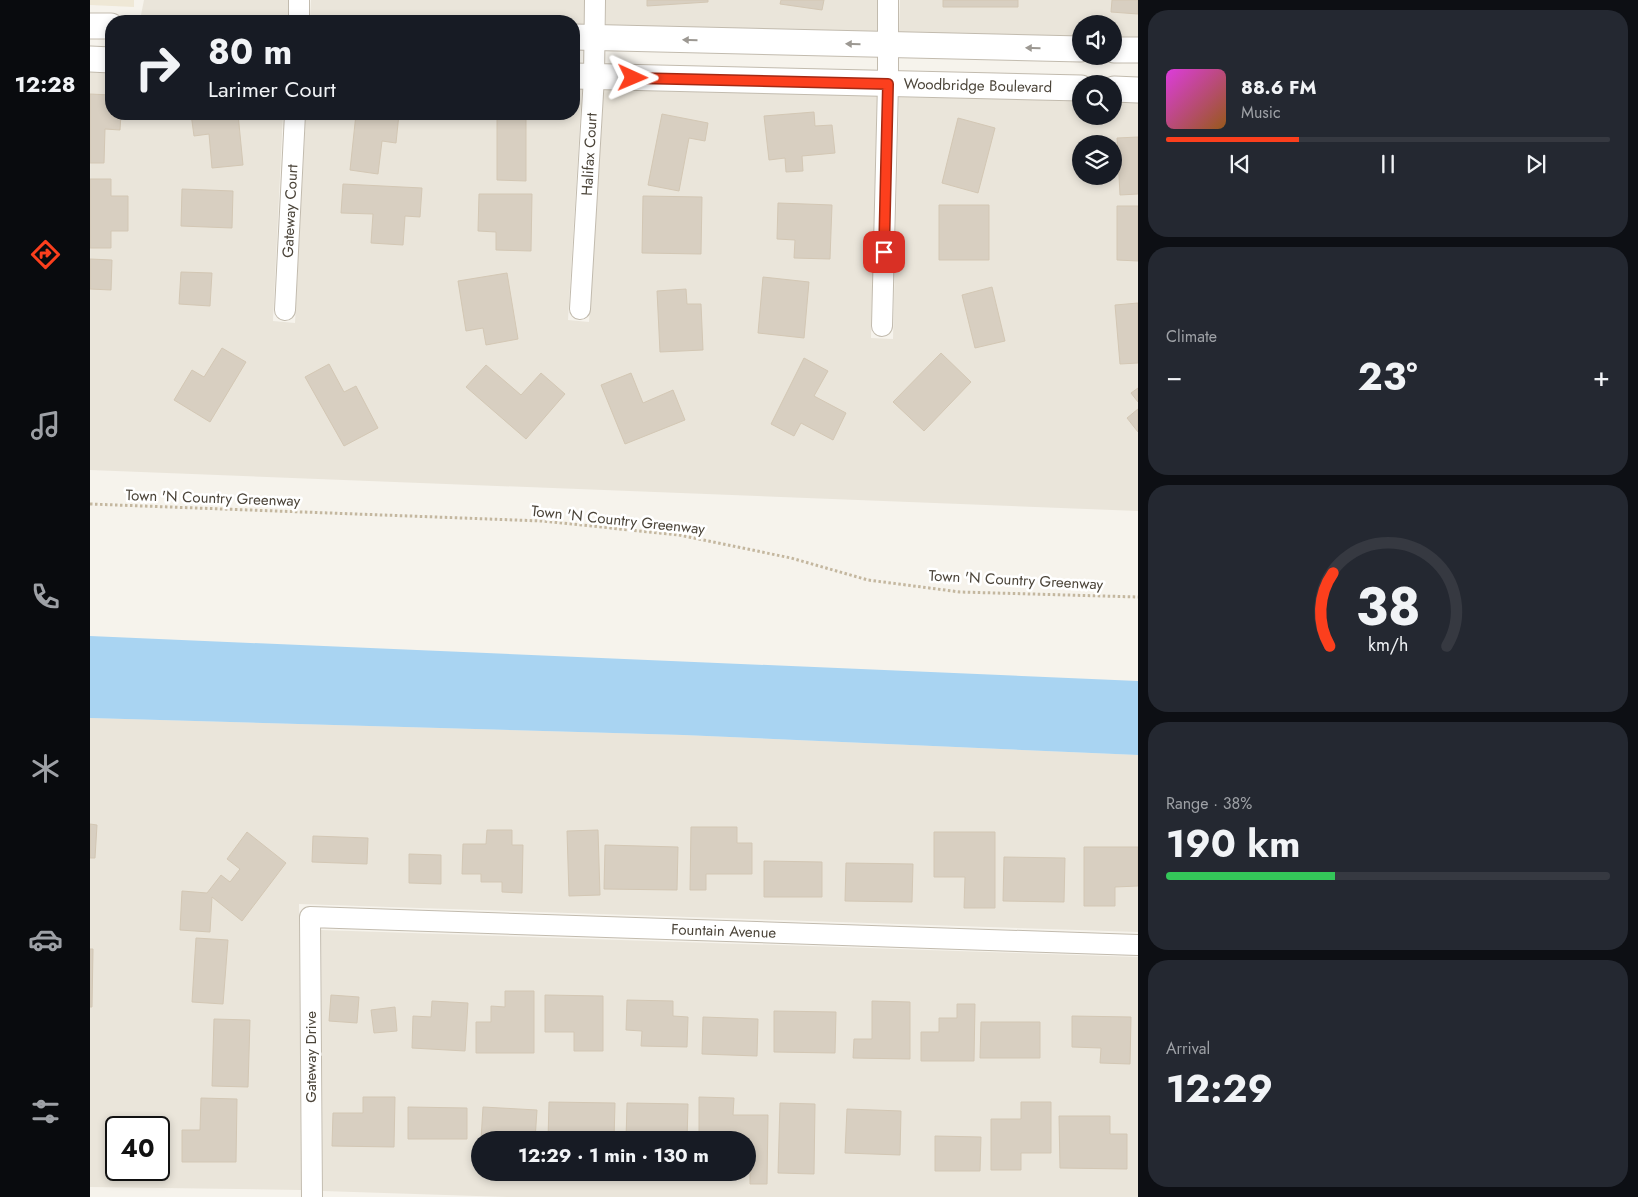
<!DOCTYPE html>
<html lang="en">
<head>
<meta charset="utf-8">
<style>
  :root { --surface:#171b24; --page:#242831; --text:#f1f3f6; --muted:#9ea1a6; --line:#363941; --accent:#fc3f1d }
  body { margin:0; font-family:Jost,sans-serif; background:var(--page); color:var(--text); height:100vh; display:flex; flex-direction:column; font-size:19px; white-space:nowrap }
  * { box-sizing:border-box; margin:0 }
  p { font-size:16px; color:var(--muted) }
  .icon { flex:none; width:28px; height:28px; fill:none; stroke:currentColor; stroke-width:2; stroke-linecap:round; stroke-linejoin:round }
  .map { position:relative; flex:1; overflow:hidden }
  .drawer { display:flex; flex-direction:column; gap:10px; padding:10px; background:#0d0f14; width:500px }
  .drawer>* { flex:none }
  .banner { position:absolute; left:15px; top:15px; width:475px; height:105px; border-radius:20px; box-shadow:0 2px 8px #0003; background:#171b24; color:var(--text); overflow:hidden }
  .controls { position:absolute; left:982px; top:15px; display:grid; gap:10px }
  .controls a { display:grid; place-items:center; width:50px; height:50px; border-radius:50%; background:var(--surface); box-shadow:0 2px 8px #0003; font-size:25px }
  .speed { position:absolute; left:15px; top:1116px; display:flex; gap:10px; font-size:25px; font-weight:700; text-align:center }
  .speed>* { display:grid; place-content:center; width:65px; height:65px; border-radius:50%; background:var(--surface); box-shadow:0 2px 8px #0003; line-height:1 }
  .speed .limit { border:2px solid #111; border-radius:8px; background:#fff; color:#111 }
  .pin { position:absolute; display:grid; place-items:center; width:42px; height:42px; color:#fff; margin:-21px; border-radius:10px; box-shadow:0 2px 8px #0006 }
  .me { position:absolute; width:55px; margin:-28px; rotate:91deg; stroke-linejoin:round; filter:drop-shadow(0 0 4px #0008) }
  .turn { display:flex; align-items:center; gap:18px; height:105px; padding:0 20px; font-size:22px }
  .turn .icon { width:65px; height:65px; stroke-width:2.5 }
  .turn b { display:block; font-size:35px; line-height:42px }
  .big { font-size:38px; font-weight:700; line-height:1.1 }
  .drawer .tile { flex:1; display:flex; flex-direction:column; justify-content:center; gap:8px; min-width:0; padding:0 18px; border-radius:20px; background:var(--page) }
  .drawer .dial { align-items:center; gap:0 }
  .dial svg { height:130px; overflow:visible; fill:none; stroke:var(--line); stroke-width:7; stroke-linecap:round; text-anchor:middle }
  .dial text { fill:var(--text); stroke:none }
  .song { display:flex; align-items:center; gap:15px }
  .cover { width:60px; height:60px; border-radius:8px; background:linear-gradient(135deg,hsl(300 70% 55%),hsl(30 70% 35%)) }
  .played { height:5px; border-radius:2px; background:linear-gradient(90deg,var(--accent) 30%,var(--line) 30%) }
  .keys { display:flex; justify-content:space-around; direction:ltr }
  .heat { display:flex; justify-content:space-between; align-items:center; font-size:28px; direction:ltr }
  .charge { height:8px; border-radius:4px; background:linear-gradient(90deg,#34c759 38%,var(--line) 0) }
  .trip { position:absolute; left:381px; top:1131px; width:285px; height:50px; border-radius:25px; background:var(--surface); box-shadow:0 2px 8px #0003; font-weight:700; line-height:50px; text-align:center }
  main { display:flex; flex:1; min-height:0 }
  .tabs { display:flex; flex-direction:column; width:90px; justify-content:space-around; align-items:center; background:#090b0e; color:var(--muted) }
  .tabs .icon { width:35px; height:35px }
  .tabs .active { color:var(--accent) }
  .tabs b { font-size:22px; color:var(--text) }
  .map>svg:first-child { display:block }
  .residential { fill:#eae5da; fill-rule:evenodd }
  .education { fill:#efe8d6 }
  .water { fill:#a9d4f2 }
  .building { fill:#d8cfc1; stroke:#d3c7b4 }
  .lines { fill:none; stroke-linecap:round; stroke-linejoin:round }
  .minor-casing { stroke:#c2bbae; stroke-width:22 }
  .tertiary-casing { stroke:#c2bbae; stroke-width:27 }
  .path { stroke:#c4b79f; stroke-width:3; stroke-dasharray:2.5 2.5; stroke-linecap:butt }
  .minor { stroke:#fff; stroke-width:20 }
  .tertiary { stroke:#fff; stroke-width:25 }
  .oneway { fill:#9c9892 }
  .route-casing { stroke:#a42913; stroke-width:12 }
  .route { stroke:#fc3f1d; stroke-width:9 }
  .labels { text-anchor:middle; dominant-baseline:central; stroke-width:5; stroke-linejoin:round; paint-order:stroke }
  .street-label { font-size:15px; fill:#4b4439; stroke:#fff }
</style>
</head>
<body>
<main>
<nav class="tabs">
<b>12:28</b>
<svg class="icon active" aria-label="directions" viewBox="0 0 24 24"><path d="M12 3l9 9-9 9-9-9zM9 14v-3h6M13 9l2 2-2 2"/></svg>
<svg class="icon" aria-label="music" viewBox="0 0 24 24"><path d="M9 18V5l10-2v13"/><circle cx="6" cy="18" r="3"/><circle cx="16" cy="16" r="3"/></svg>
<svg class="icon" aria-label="phone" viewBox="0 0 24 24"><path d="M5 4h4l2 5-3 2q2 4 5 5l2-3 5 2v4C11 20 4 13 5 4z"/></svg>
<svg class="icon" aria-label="climate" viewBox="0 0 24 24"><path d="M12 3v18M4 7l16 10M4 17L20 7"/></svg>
<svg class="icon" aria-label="car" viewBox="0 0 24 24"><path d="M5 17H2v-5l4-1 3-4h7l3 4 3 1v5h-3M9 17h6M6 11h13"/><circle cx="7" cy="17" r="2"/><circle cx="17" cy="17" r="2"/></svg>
<svg class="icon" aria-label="filters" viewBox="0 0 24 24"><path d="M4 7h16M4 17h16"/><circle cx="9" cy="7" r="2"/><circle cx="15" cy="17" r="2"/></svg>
</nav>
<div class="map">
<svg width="1048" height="1197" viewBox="0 0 1048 1197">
  <rect width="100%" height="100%" fill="#f6f3ec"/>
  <path class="residential" d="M 54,0 L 198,0 L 198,18 L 51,15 Z
    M 221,0 L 494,0 L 494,25 L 484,25 L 484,21 L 338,21 L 220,19 Z
    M 516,0 L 787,0 L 787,32 L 516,26 Z
    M 810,0 L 1048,0 L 1048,38 L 1024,37 L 1024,24 L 991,24 L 991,36 L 809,32 Z
    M 0,71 L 21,72 L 21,114 L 193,114 L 183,321 L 205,323 L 216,114 L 484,114 L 484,89 L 492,89 L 478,320 L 499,322 L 514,90 L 787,96 L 781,338 L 803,339 L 809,97 L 991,101 L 991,116 L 1024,116 L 1024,101 L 1048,102 L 1048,511 L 0,470 ZM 991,144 L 1024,144 L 1024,176 L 991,176 Z
    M 0,718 L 593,735 L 1048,755 L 1048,932 L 209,904 L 211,1190 L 0,1187 ZM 26,1128 L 69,1128 L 69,1170 L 26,1170 Z
    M 231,930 L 1048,957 L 1048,1197 L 417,1197 L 233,1191 ZM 390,1140 L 658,1140 L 658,1172 L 390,1172 Z"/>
  <path class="education" d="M 0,0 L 44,0 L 44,7 L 0,5 Z"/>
  <path class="water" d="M 0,636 L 1048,681 L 1048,755 L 593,735 L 0,718 Z"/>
  <path class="building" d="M 557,0 L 618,0 L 618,2 L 557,6 Z
    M 691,0 L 734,0 L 732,10 L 690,4 Z
    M 853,0 L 928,0 L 928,7 L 853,7 Z
    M 1022,0 L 1048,0 L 1048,14 L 1021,12 Z
    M 0,94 L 21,95 L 21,114 L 31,114 L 30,130 L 15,129 L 14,163 L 0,163 Z
    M 724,112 L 725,126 L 742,125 L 745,153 L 712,156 L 713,171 L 696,172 L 695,158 L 679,160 L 674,116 Z
    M 101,114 L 148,114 L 153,165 L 122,168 L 119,134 L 104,136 Z
    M 266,114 L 309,114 L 306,143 L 292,141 L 288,174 L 260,170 Z
    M 407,114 L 436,114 L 436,181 L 407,180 Z
    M 572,114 L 618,123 L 615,141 L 599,138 L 589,191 L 558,185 Z
    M 868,118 L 905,128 L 888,193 L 852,183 Z
    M 1048,137 L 1048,194 L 1030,195 L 1027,138 Z
    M 0,179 L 21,179 L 21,196 L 38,196 L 38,231 L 21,231 L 21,248 L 0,248 Z
    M 253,184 L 332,188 L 330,217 L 315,216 L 313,245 L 281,243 L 283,214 L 251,213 Z
    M 92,189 L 143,191 L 142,228 L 91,226 Z
    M 389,194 L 442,194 L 441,251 L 406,250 L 406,232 L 388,231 Z
    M 553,196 L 612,197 L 611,254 L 552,253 Z
    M 688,203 L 742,205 L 740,259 L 704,258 L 705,240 L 687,239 Z
    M 849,205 L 899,205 L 899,260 L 849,260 Z
    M 1027,206 L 1048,206 L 1048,261 L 1027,260 Z
    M 0,259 L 22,260 L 21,290 L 0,289 Z
    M 91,272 L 122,273 L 120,306 L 89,304 Z
    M 417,273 L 428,339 L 396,345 L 393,328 L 376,331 L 368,281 Z
    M 673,277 L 719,282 L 714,338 L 668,333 Z
    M 902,287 L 915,341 L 885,348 L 872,295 Z
    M 596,289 L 597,304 L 611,304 L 613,350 L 570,352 L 567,291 Z
    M 1048,303 L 1048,363 L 1030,364 L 1025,305 Z
    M 132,348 L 156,362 L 120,422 L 84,400 L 102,370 L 114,377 Z
    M 851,353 L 881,382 L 834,431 L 803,402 Z
    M 714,358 L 738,371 L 724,396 L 756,413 L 743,440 L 711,423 L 704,436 L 681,424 Z
    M 239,364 L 254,392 L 266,386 L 288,428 L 254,446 L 215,377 Z
    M 396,365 L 431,395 L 451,373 L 475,394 L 436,439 L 376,387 Z
    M 541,373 L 553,403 L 583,390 L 595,420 L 535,444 L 511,385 Z
    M 1048,388 L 1048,402 L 1041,393 Z
    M 1048,409 L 1048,432 L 1037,418 Z
    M 0,824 L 7,825 L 5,858 L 0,858 Z
    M 601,827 L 647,827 L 647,843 L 662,843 L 662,874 L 616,874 L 616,890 L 600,890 Z
    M 397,830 L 422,830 L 422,845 L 433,845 L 432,893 L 412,892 L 412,882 L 391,882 L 391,874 L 372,874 L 373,844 L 396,844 Z
    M 508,830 L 510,895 L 479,896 L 477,831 Z
    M 157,832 L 196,863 L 152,921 L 122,897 L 120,932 L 90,930 L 92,891 L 117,893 L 131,875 L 140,882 L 150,869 L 137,859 Z
    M 844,832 L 905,832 L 905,908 L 874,908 L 875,877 L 844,877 Z
    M 223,836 L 278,838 L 277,864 L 222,862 Z
    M 515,845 L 588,847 L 587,890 L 514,889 Z
    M 994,847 L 1048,847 L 1048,886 L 1025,887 L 1025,906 L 994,906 Z
    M 319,854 L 351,855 L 351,884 L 319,883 Z
    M 914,857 L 975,858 L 974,902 L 913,901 Z
    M 674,861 L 732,862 L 732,897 L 674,897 Z
    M 756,863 L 823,864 L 822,902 L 755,901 Z
    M 106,938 L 138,940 L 133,1004 L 102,1002 Z
    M 0,949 L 3,949 L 2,1007 L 0,1007 Z
    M 415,991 L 444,991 L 444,1053 L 386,1053 L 386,1022 L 401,1022 L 401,1006 L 415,1007 Z
    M 241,995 L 269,997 L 267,1023 L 239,1021 Z
    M 455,995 L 513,996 L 513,1051 L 484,1051 L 484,1032 L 455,1032 Z
    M 537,1000 L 583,1001 L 583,1016 L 598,1017 L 597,1047 L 551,1046 L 552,1031 L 536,1030 Z
    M 342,1001 L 378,1003 L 375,1051 L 322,1048 L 323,1016 L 341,1017 Z
    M 782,1001 L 820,1002 L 820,1059 L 763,1058 L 764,1039 L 782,1039 Z
    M 867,1004 L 885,1004 L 884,1061 L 831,1061 L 831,1032 L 849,1032 L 849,1018 L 867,1018 Z
    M 305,1007 L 307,1031 L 284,1033 L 281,1010 Z
    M 684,1011 L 746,1012 L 745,1053 L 684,1052 Z
    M 982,1016 L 1041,1017 L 1040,1064 L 1010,1063 L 1011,1048 L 982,1047 Z
    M 613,1017 L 668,1019 L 667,1056 L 612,1054 Z
    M 124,1019 L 160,1020 L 158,1087 L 122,1086 Z
    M 891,1022 L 950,1022 L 950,1058 L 890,1058 Z
    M 273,1097 L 305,1097 L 304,1147 L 242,1146 L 243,1113 L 273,1113 Z
    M 609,1097 L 644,1098 L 643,1115 L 678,1115 L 677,1184 L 660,1184 L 660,1167 L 658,1167 L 658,1140 L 609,1140 Z
    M 111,1098 L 147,1099 L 146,1162 L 92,1162 L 92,1130 L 110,1130 Z
    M 459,1102 L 525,1103 L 524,1140 L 458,1140 Z
    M 931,1102 L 961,1102 L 961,1153 L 931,1153 L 931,1170 L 901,1170 L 901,1119 L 931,1119 Z
    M 537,1103 L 598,1104 L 597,1140 L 536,1140 Z
    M 690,1103 L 725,1104 L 724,1174 L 688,1173 Z
    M 318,1107 L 377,1108 L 377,1139 L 318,1139 Z
    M 393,1107 L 447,1110 L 445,1140 L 391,1140 Z
    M 757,1109 L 811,1111 L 810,1155 L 755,1153 Z
    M 969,1116 L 1020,1116 L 1020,1134 L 1037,1134 L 1037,1169 L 970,1168 Z
    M 845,1136 L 891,1137 L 890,1171 L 845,1171 Z"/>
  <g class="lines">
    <g class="minor-casing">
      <g id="minor">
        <path d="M 209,21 L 209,0"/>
        <path id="s1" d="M 490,309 L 504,77 L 505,0"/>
        <path id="s2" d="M 195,310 L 205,114"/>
        <path d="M 792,326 L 798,84 L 798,0"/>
        <path id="s3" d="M 222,1197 L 220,917 L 1048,945"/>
      </g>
    </g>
    <g class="tertiary-casing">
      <g id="tertiary">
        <path d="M 0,26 L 21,26"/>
        <path d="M 484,37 L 991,49"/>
        <path d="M 1024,50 L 1048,50"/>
        <path d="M 0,59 L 21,60"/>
        <path id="s4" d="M 484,76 L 991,88"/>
        <path d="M 1024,89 L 1048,90"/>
      </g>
    </g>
    <path class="path" d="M 0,504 L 452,521 L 589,535 L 701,558 L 778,580 L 870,592 L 1048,597"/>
    <use href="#minor" class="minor"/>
    <use href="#tertiary" class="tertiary"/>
  </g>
  <defs><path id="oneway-solid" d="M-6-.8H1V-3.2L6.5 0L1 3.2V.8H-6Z" transform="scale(1.25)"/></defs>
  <g class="oneway">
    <use href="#oneway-solid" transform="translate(600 40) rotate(-179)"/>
    <use href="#oneway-solid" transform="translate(763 44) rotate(-179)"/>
    <use href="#oneway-solid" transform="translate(943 48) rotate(-179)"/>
  </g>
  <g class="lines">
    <g class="route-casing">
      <path id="route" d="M 543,78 L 798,84 L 794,252"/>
    </g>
    <use href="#route" class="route"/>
  </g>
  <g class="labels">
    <g class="street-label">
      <text stroke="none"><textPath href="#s4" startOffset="404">Woodbridge Boulevard</textPath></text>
      <text stroke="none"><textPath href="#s1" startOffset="155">Halifax Court</textPath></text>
      <text stroke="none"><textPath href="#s2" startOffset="99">Gateway Court</textPath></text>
      <text transform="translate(123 498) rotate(2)">Town 'N Country Greenway</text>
      <text transform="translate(528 520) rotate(6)">Town 'N Country Greenway</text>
      <text transform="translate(926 580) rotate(3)">Town 'N Country Greenway</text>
      <text stroke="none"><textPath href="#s3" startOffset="694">Fountain Avenue</textPath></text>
      <text transform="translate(221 1057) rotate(-90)">Gateway Drive</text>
    </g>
  </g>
</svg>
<div class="controls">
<a><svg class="icon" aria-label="sound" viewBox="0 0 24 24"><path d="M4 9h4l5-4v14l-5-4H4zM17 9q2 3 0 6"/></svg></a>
<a><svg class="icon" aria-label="search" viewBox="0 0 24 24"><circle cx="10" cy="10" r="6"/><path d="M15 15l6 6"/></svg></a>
<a><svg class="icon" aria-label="layers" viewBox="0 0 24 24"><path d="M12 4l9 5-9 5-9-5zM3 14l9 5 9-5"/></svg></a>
</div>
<div class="speed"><div class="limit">40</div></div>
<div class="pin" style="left:794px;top:252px;background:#d93025"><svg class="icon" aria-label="arrive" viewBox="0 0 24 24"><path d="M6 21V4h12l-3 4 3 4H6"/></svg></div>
<svg class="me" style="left:543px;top:78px" viewBox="-20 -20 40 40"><path d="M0-17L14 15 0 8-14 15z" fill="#fc3f1d" stroke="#fff" stroke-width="4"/></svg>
<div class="trip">12:29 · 1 min · 130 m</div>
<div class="banner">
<div class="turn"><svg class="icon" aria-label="right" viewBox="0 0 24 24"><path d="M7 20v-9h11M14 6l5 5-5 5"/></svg><div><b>80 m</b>Larimer Court</div></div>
</div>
</div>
<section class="drawer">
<div class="tile">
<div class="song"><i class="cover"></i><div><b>88.6 FM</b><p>Music</p></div></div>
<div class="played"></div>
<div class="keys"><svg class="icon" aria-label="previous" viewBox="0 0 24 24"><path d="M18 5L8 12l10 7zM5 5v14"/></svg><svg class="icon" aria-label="pause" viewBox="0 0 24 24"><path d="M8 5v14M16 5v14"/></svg><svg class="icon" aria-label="next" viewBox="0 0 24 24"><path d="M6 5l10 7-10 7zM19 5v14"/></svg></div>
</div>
<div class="tile"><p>Climate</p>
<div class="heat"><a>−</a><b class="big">23°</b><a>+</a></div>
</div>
<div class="tile dial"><svg viewBox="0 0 100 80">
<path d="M14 69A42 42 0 1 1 86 69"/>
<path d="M14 69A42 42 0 0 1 16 24" stroke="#fc3f1d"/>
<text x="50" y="56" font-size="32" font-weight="700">38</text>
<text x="50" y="72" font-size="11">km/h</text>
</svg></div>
<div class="tile"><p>Range · 38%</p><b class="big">190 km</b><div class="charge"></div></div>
<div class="tile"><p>Arrival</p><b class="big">12:29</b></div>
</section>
</main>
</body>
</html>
